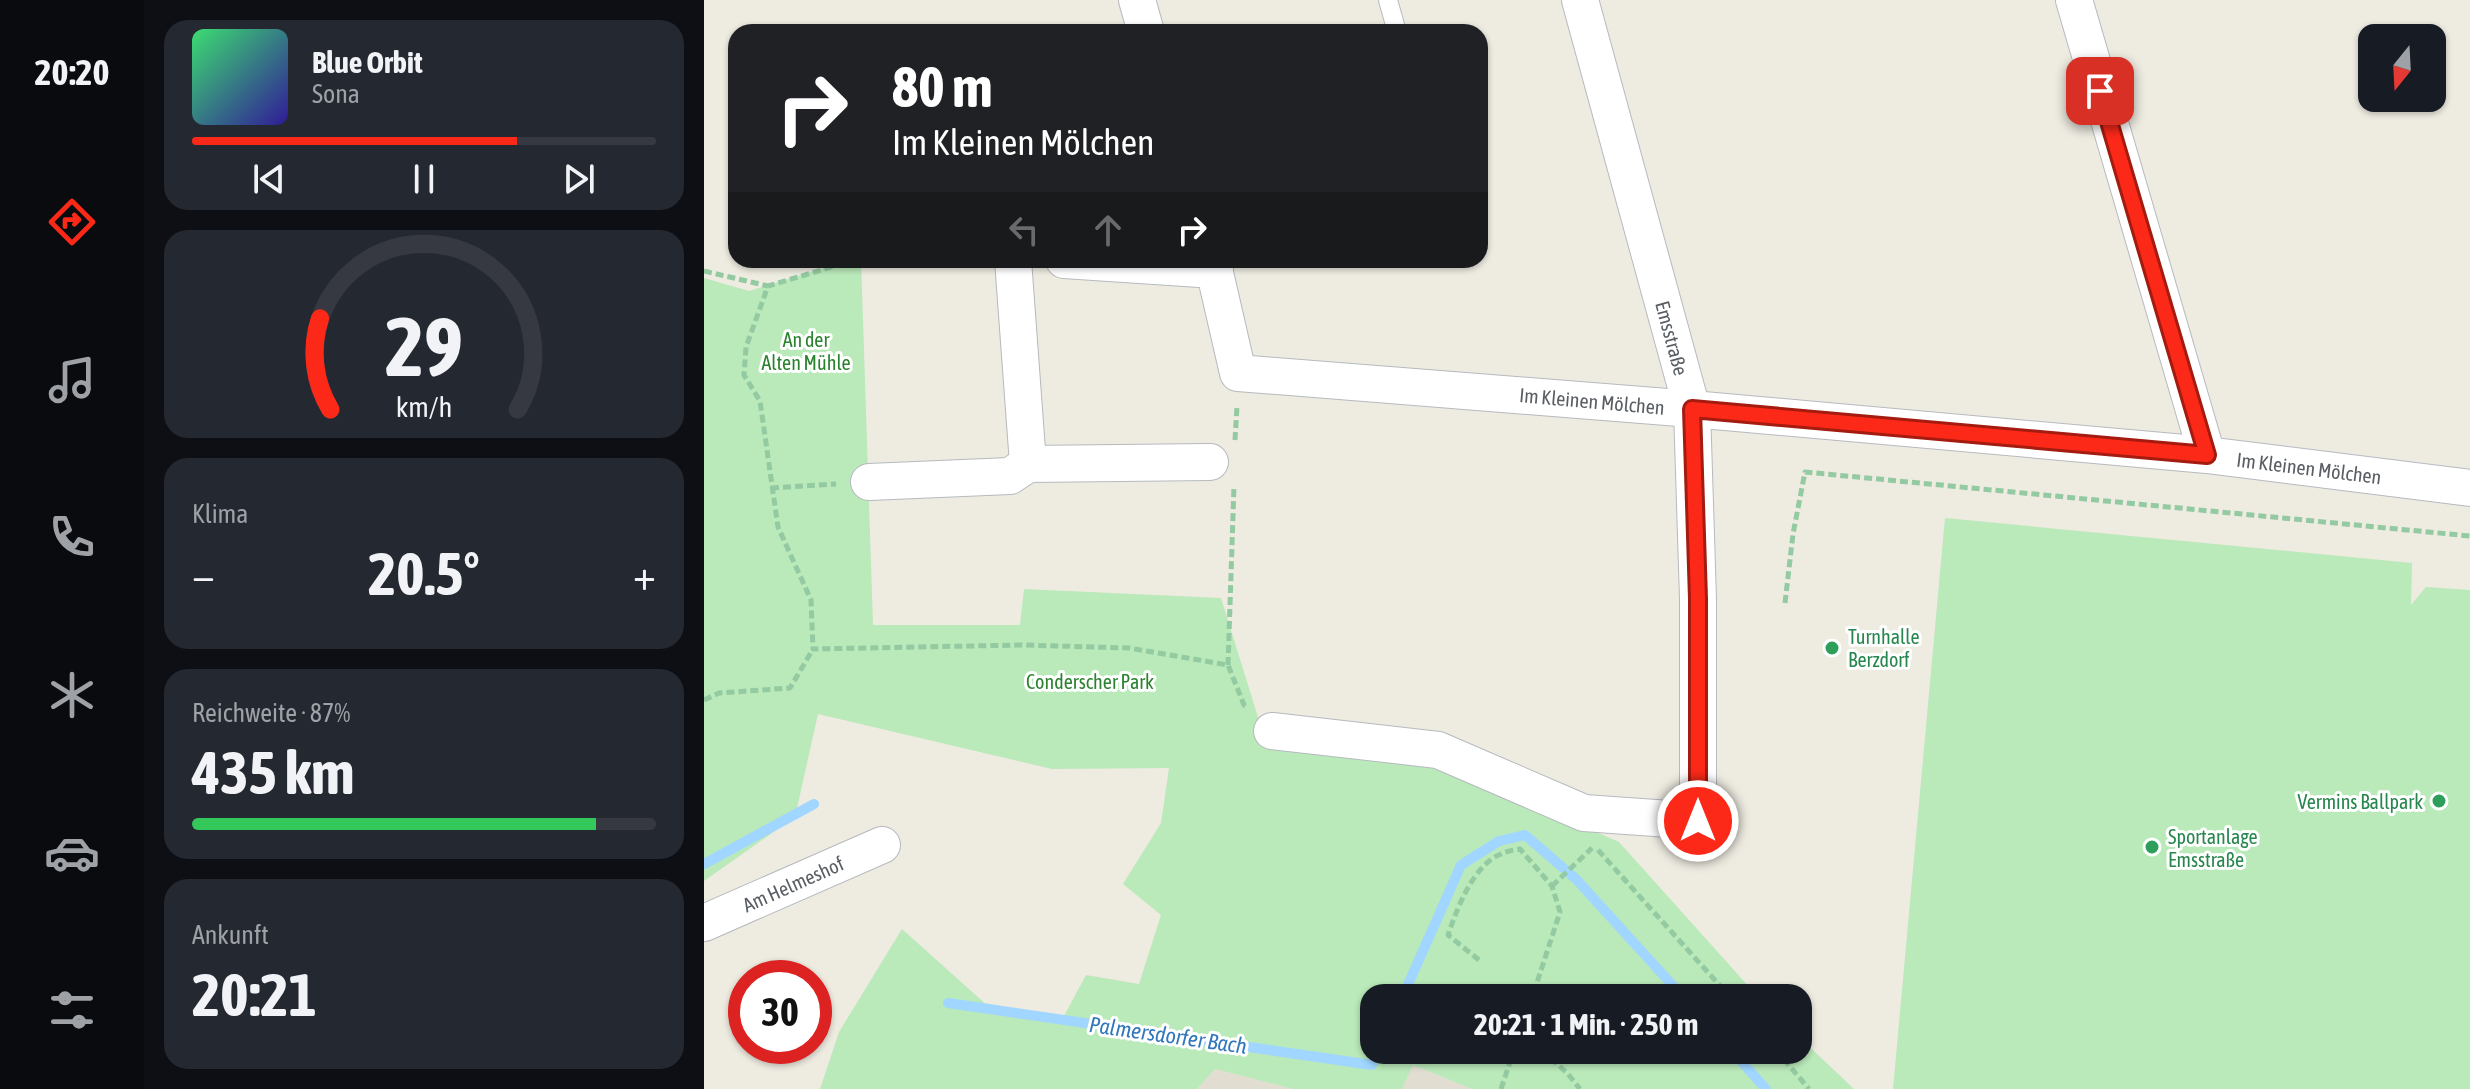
<!DOCTYPE html>
<html lang="de">
<head>
<meta charset="utf-8">
<style>
  :root { --surface:#171b24; --page:#242831; --text:#f1f3f6; --muted:#9ea1a6; --line:#363941; --accent:#fc2919 }
  body { margin:0; font-family:"Asap Condensed",sans-serif; background:var(--page); color:var(--text); height:100vh; display:flex; flex-direction:column; font-size:30px; white-space:nowrap }
  * { box-sizing:border-box; margin:0 }
  p { font-size:26px; color:var(--muted) }
  .icon { flex:none; width:44px; height:44px; fill:none; stroke:currentColor; stroke-width:2; stroke-linecap:round; stroke-linejoin:round }
  .map { position:relative; flex:1; overflow:hidden }
  .panel { display:flex; flex-direction:column; gap:20px; padding:20px; background:#0d0f14; width:560px }
  .panel>* { flex:none }
  .banner { position:absolute; left:24px; top:24px; width:760px; height:244px; border-radius:24px; box-shadow:0 2px 6px #0004; background:#202124; color:#fff; overflow:hidden }
  .needle { width:52px; rotate:198deg }
  .fabs { position:absolute; left:1654px; top:24px; display:grid; gap:16px }
  .fabs a { display:grid; place-items:center; width:88px; height:88px; border-radius:16px; background:var(--surface); box-shadow:0 2px 6px #0004; font-size:40px }
  .speed { position:absolute; left:24px; top:960px; display:flex; gap:16px; font-size:40px; font-weight:700; text-align:center }
  .speed>* { display:grid; place-content:center; width:104px; height:104px; border-radius:50%; background:var(--surface); box-shadow:0 2px 6px #0004; line-height:1 }
  .speed .limit { border:12px solid #d22; background:#fff; color:#111 }
  .pin { position:absolute; display:grid; place-items:center; width:68px; height:68px; color:#fff; margin:-34px; border-radius:16px; box-shadow:0 4px 12px #0006 }
  .me { position:absolute; width:88px; margin:-44px; rotate:0deg; stroke-linejoin:round; filter:drop-shadow(0 0 6px #0008) }
  .turn { display:flex; align-items:center; gap:28px; height:168px; padding:0 32px; font-size:36px }
  .turn .icon { width:104px; height:104px; stroke-width:2.5 }
  .turn b { display:block; font-size:56px; line-height:68px }
  .lanes { display:flex; align-items:center; height:76px; padding:0 32px; background:#0003; justify-content:center; gap:40px; direction:ltr }
  .lanes .off { opacity:.35 }
  .big { font-size:60px; font-weight:700; line-height:1.1 }
  .panel .tile { flex:1; display:flex; flex-direction:column; justify-content:center; gap:12px; min-width:0; padding:0 28px; border-radius:24px; background:var(--page) }
  .panel .dial { align-items:center; gap:0 }
  .dial svg { height:208px; overflow:visible; fill:none; stroke:var(--line); stroke-width:7; stroke-linecap:round; text-anchor:middle }
  .dial text { fill:var(--text); stroke:none }
  .song { display:flex; align-items:center; gap:24px }
  .cover { width:96px; height:96px; border-radius:12px; background:linear-gradient(135deg,hsl(140 70% 55%),hsl(250 70% 35%)) }
  .played { height:8px; border-radius:4px; background:linear-gradient(90deg,var(--accent) 70%,var(--line) 70%) }
  .keys { display:flex; justify-content:space-around; direction:ltr }
  .heat { display:flex; justify-content:space-between; align-items:center; font-size:44px; direction:ltr }
  .charge { height:12px; border-radius:6px; background:linear-gradient(90deg,#34c759 87%,var(--line) 0) }
  .trip { position:absolute; left:656px; top:984px; width:452px; height:80px; border-radius:24px; background:var(--surface); box-shadow:0 2px 6px #0004; font-weight:700; line-height:80px; text-align:center }
  main { display:flex; flex:1; min-height:0 }
  .tab-bar { display:flex; flex-direction:column; width:144px; justify-content:space-around; align-items:center; background:#090b0e; color:var(--muted) }
  .tab-bar .icon { width:56px; height:56px }
  .tab-bar .selected { color:var(--accent) }
  .tab-bar b { font-size:36px; color:var(--text) }
  .map>svg:first-child { display:block }
  .education { fill:#e1ddd1 }
  .green { fill:#bae9ba }
  .lines { fill:none; stroke-linecap:round; stroke-linejoin:round }
  .stream { stroke:#a0d6ff; stroke-width:10 }
  .service-casing { stroke:#b6babf; stroke-width:20 }
  .minor-casing { stroke:#b6babf; stroke-width:38 }
  .path { stroke:#93caa2; stroke-width:5; stroke-dasharray:8 4; stroke-linecap:butt }
  .service { stroke:#fff; stroke-width:18 }
  .minor { stroke:#fff; stroke-width:36 }
  .route-casing { stroke:#a41b10; stroke-width:20 }
  .route { stroke:#fc2919; stroke-width:14 }
  .leisure-dot { fill:#2e9e5b; stroke:#fff; stroke-width:3 }
  .labels { text-anchor:middle; dominant-baseline:central; stroke-width:6; stroke-linejoin:round; paint-order:stroke }
  .street-label { font-size:20px; fill:#595e64; stroke:#fff }
  .park-label { font-size:20px; fill:#2a822e; stroke:#fff }
  .leisure-label { font-size:20px; fill:#27864d; stroke:#fff; text-anchor:start }
  .water-label { font-size:22px; font-style:italic; fill:#3277bc; stroke:#fff }
</style>
</head>
<body>
<main>
<nav class="tab-bar">
<b>20:20</b>
<svg class="icon selected" aria-label="directions" viewBox="0 0 24 24"><path d="M12 3l9 9-9 9-9-9zM9 14v-3h6M13 9l2 2-2 2"/></svg>
<svg class="icon" aria-label="music" viewBox="0 0 24 24"><path d="M9 18V5l10-2v13"/><circle cx="6" cy="18" r="3"/><circle cx="16" cy="16" r="3"/></svg>
<svg class="icon" aria-label="phone" viewBox="0 0 24 24"><path d="M5 4h4l2 5-3 2q2 4 5 5l2-3 5 2v4C11 20 4 13 5 4z"/></svg>
<svg class="icon" aria-label="climate" viewBox="0 0 24 24"><path d="M12 3v18M4 7l16 10M4 17L20 7"/></svg>
<svg class="icon" aria-label="car" viewBox="0 0 24 24"><path d="M5 17H2v-5l4-1 3-4h7l3 4 3 1v5h-3M9 17h6M6 11h13"/><circle cx="7" cy="17" r="2"/><circle cx="17" cy="17" r="2"/></svg>
<svg class="icon" aria-label="filters" viewBox="0 0 24 24"><path d="M4 7h16M4 17h16"/><circle cx="9" cy="7" r="2"/><circle cx="15" cy="17" r="2"/></svg>
</nav>
<section class="panel">
<div class="tile">
<div class="song"><i class="cover"></i><div><b>Blue Orbit</b><p>Sona</p></div></div>
<div class="played"></div>
<div class="keys"><svg class="icon" aria-label="previous" viewBox="0 0 24 24"><path d="M18 5L8 12l10 7zM5 5v14"/></svg><svg class="icon" aria-label="pause" viewBox="0 0 24 24"><path d="M8 5v14M16 5v14"/></svg><svg class="icon" aria-label="next" viewBox="0 0 24 24"><path d="M6 5l10 7-10 7zM19 5v14"/></svg></div>
</div>
<div class="tile dial"><svg viewBox="0 0 100 80">
<path d="M14 69A42 42 0 1 1 86 69"/>
<path d="M14 69A42 42 0 0 1 10 34" stroke="#fc2919"/>
<text x="50" y="56" font-size="32" font-weight="700">29</text>
<text x="50" y="72" font-size="11">km/h</text>
</svg></div>
<div class="tile"><p>Klima</p>
<div class="heat"><a>−</a><b class="big">20.5°</b><a>+</a></div>
</div>
<div class="tile"><p>Reichweite · 87%</p><b class="big">435 km</b><div class="charge"></div></div>
<div class="tile"><p>Ankunft</p><b class="big">20:21</b></div>
</section>
<div class="map">
<svg width="1766" height="1089" viewBox="0 0 1766 1089">
  <rect width="100%" height="100%" fill="#eeebe1"/>
  <path class="education" d="M 709,1065 L 768,1089 L 698,1089 Z
    M 511,1069 L 589,1089 L 493,1089 Z"/>
  <path class="green" d="M 146,260 L 157,260 L 169,625 L 316,625 L 320,589 L 517,598 L 562,743 L 741,766 L 915,842 L 1055,998 L 670,998 L 670,1050 L 1094,1050 L 1094,1036 L 1150,1089 L 768,1089 L 709,1065 L 698,1089 L 589,1089 L 511,1069 L 493,1089 L 116,1089 L 135,1032 L 198,929 L 285,1007 L 359,1018 L 382,975 L 435,984 L 457,915 L 419,884 L 457,823 L 465,768 L 348,769 L 114,714 L 91,817 L 0,881 L 0,278 L 45,291 Z
    M 1241,518 L 1708,563 L 1707,605 L 1722,587 L 1766,590 L 1766,1089 L 1189,1089 Z"/>
  <g class="lines">
    <path class="stream" d="M 0,864 L 110,804
      M 698,998 L 757,865 L 795,841 L 821,835 L 872,879 L 980,998
      M 244,1003 L 668,1065 L 675,1050
      M 1027,1050 L 1062,1089"/>
    <g class="service-casing">
      <path id="service" d="M 684,0 L 693,32"/>
    </g>
    <g class="minor-casing">
      <path id="minor" d="M 433,0 L 442,32
        M 1370,0 L 1503,455
        M 309,260 L 324,464
        M 360,260 L 511,270
        M 508,260 L 534,373 L 988,409 L 1503,455 L 1766,488
        M 165,482 L 306,476 L 324,464 L 506,462
        M 568,731 L 734,750 L 880,813 L 994,821 L 994,599 L 988,409 L 876,0
        M 0,923 L 178,845"/>
    </g>
    <path class="path" d="M 151,260 L 64,286 L 42,347 L 40,375 L 56,401 L 74,527 L 107,600 L 109,649 L 318,645 L 425,648 L 524,665 L 540,705 L 544,708
      M 0,271 L 64,286
      M 531,440 L 533,406
      M 67,488 L 132,484
      M 1081,603 L 1089,534 L 1101,472 L 1766,536
      M 524,665 L 530,486
      M 0,700 L 15,693 L 86,688 L 109,649
      M 894,850 L 1027,998
      M 848,886 L 888,848
      M 775,960 L 744,935 C 753,909 769,865 797,854 C 802,851 810,850 816,849 L 848,886 L 856,912 L 828,998
      M 838,1050 L 864,1074 L 876,1089
      M 1072,1050 L 1105,1089
      M 797,1089 L 810,1050"/>
    <use href="#service" class="service"/>
    <use href="#minor" class="minor"/>
  </g>
  <g class="lines">
    <g class="route-casing">
      <path id="route" d="M 994,821 L 994,599 L 988,409 L 1503,455 L 1396,91"/>
    </g>
    <use href="#route" class="route"/>
  </g>
  <g class="leisure-dot">
    <circle cx="1128" cy="648" r="8"/>
    <circle cx="1735" cy="801" r="8"/>
    <circle cx="1448" cy="847" r="8"/>
  </g>
  <g class="labels">
    <g class="street-label">
      <text transform="translate(968 338) rotate(75)">Emsstraße</text>
      <text transform="translate(888 401) rotate(5)">Im Kleinen Mölchen</text>
      <text transform="translate(1605 468) rotate(7)">Im Kleinen Mölchen</text>
      <text transform="translate(89 884) rotate(-24)">Am Helmeshof</text>
    </g>
    <g class="park-label">
      <text x="102" y="339">An der<tspan x="102" dy="23">Alten Mühle</tspan></text>
      <text x="386" y="681">Conderscher Park</text>
    </g>
    <g class="leisure-label">
      <text x="1144" y="636">Turnhalle<tspan x="1144" dy="23">Berzdorf</tspan></text>
      <text x="1719" y="801" text-anchor="end">Vermins Ballpark</text>
      <text x="1464" y="836">Sportanlage<tspan x="1464" dy="23">Emsstraße</tspan></text>
    </g>
    <g class="water-label">
      <text transform="translate(464 1035) rotate(8)">Palmersdorfer Bach</text>
    </g>
  </g>
</svg>
<div class="fabs">
<a><svg class="needle" viewBox="-14 -14 28 28"><path d="M0-13l5 13h-10z" fill="#e53935"/><path d="M0 13l5-13h-10z" fill="#9ea1a6"/></svg></a>
</div>
<div class="speed"><div class="limit">30</div></div>
<div class="pin" style="left:1396px;top:91px;background:#d93025"><svg class="icon" aria-label="arrive" viewBox="0 0 24 24"><path d="M6 21V4h12l-3 4 3 4H6"/></svg></div>
<svg class="me" style="left:994px;top:821px" viewBox="-20 -20 40 40"><circle r="17" fill="#fc2919" stroke="#fff" stroke-width="3"/><path d="M0-11L8 9 0 5-8 9z" fill="#fff"/></svg>
<div class="trip">20:21 · 1 Min. · 250 m</div>
<div class="banner">
<div class="turn"><svg class="icon" aria-label="right" viewBox="0 0 24 24"><path d="M7 20v-9h11M14 6l5 5-5 5"/></svg><div><b>80 m</b>Im Kleinen Mölchen</div></div>
<div class="lanes"><svg class="icon off" aria-label="left" viewBox="0 0 24 24"><path d="M17 20v-9H6M10 6l-5 5 5 5"/></svg><svg class="icon off" aria-label="ahead" viewBox="0 0 24 24"><path d="M12 20V5M6 11l6-6 6 6"/></svg><svg class="icon" aria-label="right" viewBox="0 0 24 24"><path d="M7 20v-9h11M14 6l5 5-5 5"/></svg></div>
</div>
</div>
</main>
</body>
</html>
